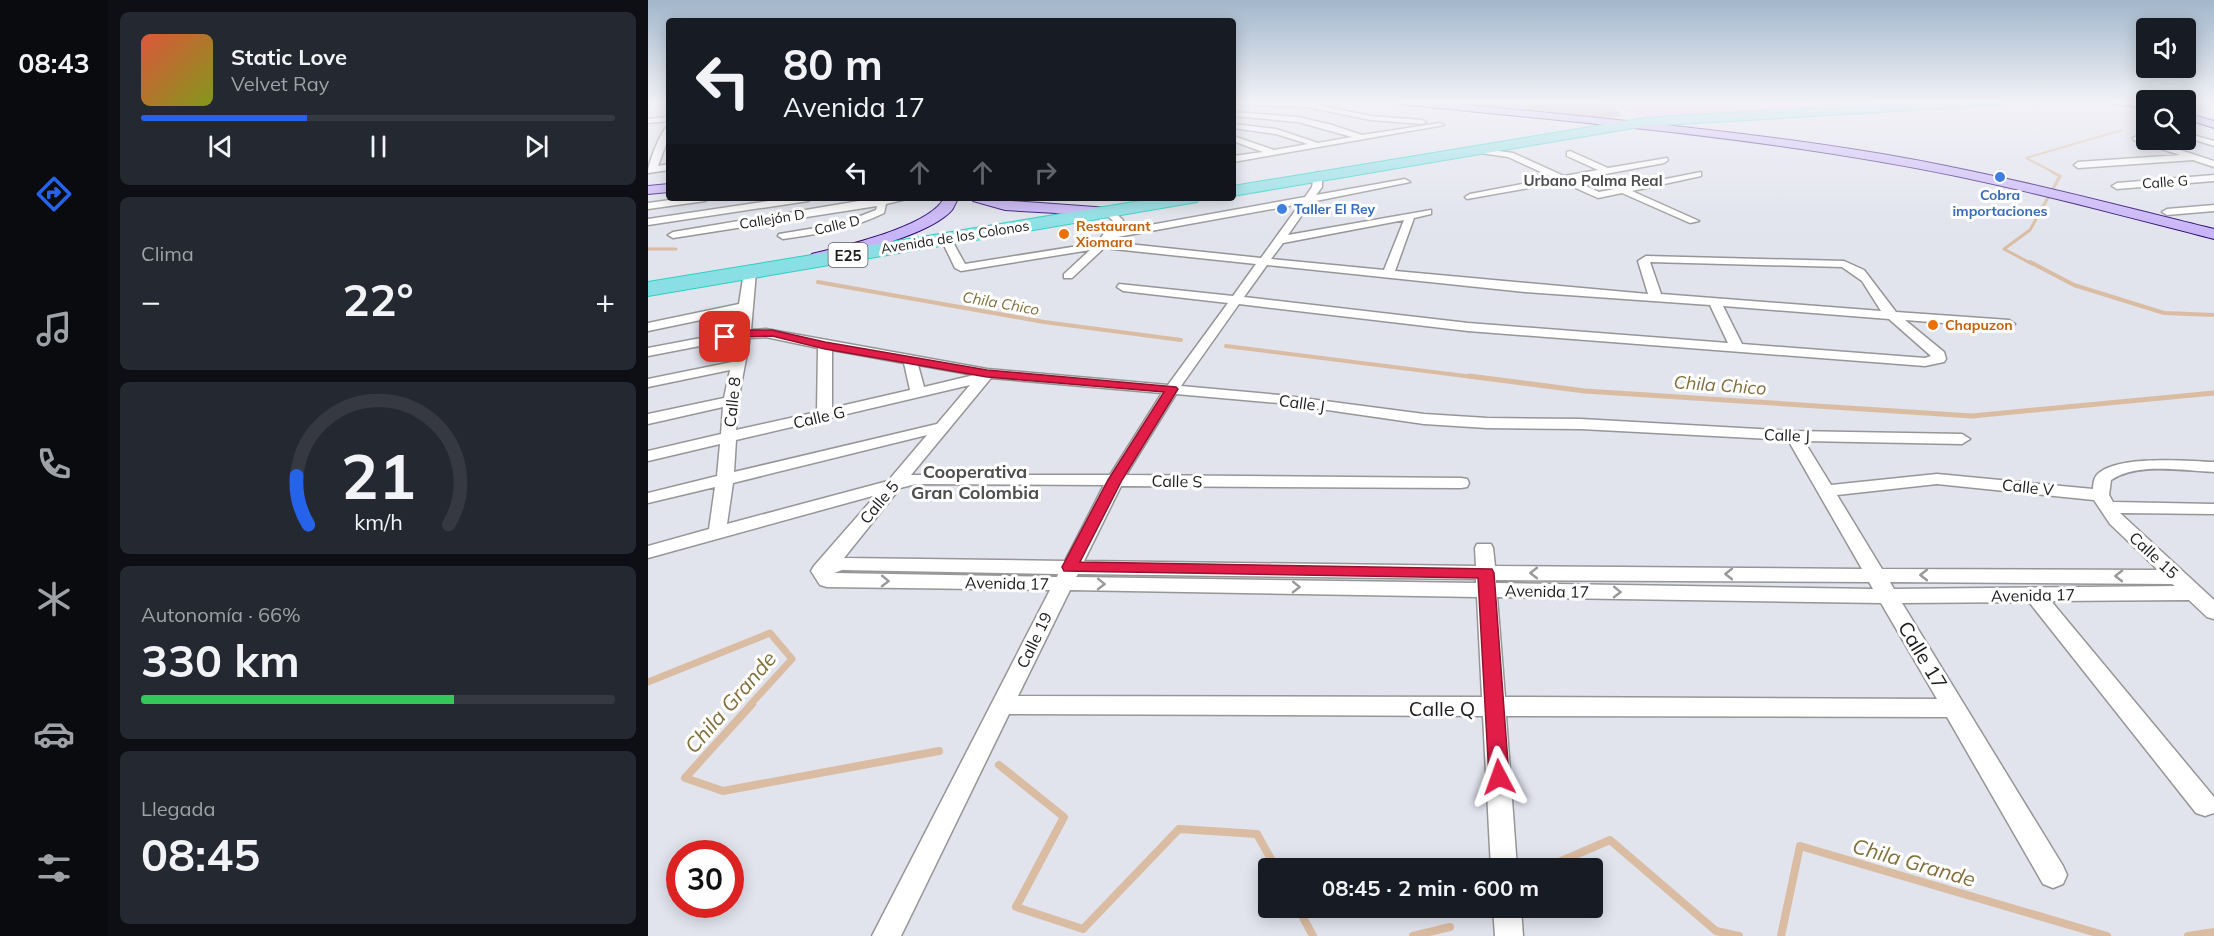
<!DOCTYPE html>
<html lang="es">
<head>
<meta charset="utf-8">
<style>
  :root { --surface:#171b24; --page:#242831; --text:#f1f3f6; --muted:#9ea1a6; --line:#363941; --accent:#2563eb }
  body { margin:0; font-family:Mulish,sans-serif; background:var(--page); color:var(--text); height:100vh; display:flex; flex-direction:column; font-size:22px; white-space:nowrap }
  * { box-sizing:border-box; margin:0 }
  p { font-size:20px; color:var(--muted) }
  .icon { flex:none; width:33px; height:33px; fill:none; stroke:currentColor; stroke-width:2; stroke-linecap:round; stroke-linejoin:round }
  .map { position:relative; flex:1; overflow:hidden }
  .side { display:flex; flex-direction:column; gap:12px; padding:12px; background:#0d0f14; width:540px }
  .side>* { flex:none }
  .top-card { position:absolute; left:18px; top:18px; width:570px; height:183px; border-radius:6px; box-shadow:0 3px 15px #0003; background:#171b24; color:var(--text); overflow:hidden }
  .fabs { position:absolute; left:1488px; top:18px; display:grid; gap:12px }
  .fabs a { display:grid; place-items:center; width:60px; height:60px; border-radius:6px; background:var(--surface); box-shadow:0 3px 15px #0003; font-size:30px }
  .speed { position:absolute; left:18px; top:840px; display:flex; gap:12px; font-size:30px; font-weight:700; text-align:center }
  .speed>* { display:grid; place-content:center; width:78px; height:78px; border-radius:50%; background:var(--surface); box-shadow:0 3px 15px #0003; line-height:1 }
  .speed .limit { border:9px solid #d22; background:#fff; color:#111 }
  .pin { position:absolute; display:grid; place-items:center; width:51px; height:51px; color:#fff; margin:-26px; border-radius:12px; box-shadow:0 3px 9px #0006 }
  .me { position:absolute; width:66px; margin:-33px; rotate:356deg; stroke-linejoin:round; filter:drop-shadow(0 0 4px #0008) }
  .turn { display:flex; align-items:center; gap:21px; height:126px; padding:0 18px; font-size:27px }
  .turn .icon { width:78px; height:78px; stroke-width:2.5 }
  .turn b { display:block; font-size:42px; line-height:51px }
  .lanes { display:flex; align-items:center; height:57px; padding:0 18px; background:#0003; justify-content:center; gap:30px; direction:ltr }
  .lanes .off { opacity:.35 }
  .big { font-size:45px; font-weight:700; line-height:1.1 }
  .side .tile { flex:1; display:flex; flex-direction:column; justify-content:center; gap:9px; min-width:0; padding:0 21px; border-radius:9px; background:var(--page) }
  .side .dial { align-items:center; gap:0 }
  .dial svg { height:156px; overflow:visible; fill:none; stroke:var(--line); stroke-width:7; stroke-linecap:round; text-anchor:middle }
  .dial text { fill:var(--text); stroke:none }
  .song { display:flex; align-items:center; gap:18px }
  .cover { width:72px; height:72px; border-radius:9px; background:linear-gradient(135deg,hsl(10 70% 55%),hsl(70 70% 35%)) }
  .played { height:6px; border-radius:3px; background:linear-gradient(90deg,var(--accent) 35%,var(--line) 35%) }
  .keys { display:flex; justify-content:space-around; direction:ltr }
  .heat { display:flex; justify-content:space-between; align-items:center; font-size:33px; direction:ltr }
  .charge { height:9px; border-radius:4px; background:linear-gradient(90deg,#34c759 66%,var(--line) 0) }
  .trip { position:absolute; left:610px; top:858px; width:345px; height:60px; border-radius:6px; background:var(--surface); box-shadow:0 3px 15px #0003; font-weight:700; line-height:60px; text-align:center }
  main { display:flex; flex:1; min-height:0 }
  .dock { display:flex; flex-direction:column; width:108px; justify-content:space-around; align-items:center; background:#090b0e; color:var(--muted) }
  .dock .icon { width:42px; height:42px }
  .dock .current { color:var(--accent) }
  .dock b { font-size:27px; color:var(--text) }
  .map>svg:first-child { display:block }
  .cemetery { fill:#c5a3b8 }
  .park { fill:#f8bee5 }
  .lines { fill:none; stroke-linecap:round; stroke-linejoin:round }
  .stream-far5 { stroke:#dabca2; stroke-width:2 }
  .stream-far4 { stroke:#dabca2; stroke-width:3 }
  .stream-far3 { stroke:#dabca2; stroke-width:4 }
  .stream-far2 { stroke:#dabca2; stroke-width:5 }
  .stream-far1 { stroke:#dabca2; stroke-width:7 }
  .stream { stroke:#dabca2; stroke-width:8 }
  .street-casing { stroke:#969696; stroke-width:3 }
  .secondary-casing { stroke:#2b076f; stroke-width:2 }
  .highway-casing { stroke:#27d2c0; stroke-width:2 }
  .street { fill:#fff; fill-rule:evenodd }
  .secondary { fill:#c8b5f8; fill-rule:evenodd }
  .highway { fill:#8adfe4; fill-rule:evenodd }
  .oneway { stroke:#999 }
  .route { fill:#e11d48; stroke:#92132f; stroke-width:1.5 }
  .shop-dot { fill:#3f7fe0; stroke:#fff; stroke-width:2 }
  .food-dot { fill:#e8710a; stroke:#fff; stroke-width:2 }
  .labels { text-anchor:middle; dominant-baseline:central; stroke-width:6; stroke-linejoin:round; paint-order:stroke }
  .far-street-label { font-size:14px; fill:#1c1c1c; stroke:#fff }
  .far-shop-label { font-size:14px; font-weight:bold; fill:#366cbe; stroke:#fff }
  .far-food-label { font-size:14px; font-weight:bold; fill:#c56008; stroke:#fff; text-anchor:start }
  .far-neighbourhood-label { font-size:15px; font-weight:bold; fill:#4f4f4f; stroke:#fff }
  .shield { fill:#fff; stroke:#606060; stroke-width:1.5 }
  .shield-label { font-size:15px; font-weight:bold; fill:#1c1c1c }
  .far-water-label { font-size:15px; font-style:italic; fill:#82703c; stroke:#fff }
  .street-label { font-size:16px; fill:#1c1c1c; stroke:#fff }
  .water-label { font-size:18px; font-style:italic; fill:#82703c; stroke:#fff }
  .neighbourhood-label { font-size:18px; font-weight:bold; fill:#4f4f4f; stroke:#fff }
  .near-street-label { font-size:20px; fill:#1c1c1c; stroke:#fff }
  .near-water-label { font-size:21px; font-style:italic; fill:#82703c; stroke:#fff }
</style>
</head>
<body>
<main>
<nav class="dock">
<b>08:43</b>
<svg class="icon current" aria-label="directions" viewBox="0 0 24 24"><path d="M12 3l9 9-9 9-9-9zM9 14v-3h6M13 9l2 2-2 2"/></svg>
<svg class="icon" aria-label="music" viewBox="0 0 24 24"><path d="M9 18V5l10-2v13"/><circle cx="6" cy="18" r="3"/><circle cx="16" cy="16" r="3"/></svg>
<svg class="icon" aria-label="phone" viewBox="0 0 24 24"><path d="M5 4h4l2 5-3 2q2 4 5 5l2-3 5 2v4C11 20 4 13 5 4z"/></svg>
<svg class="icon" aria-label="climate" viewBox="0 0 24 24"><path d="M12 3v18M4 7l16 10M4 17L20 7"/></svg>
<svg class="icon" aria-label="car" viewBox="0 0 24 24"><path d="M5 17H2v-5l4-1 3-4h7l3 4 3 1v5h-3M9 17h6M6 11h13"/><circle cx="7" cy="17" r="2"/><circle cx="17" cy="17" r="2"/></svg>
<svg class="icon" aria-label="filters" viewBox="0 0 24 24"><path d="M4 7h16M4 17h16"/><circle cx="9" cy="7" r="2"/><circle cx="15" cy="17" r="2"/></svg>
</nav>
<section class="side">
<div class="tile">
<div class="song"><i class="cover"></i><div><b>Static Love</b><p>Velvet Ray</p></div></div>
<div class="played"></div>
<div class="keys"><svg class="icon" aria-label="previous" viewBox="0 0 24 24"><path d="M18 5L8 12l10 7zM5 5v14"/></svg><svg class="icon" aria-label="pause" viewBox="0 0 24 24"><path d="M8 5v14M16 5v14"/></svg><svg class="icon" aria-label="next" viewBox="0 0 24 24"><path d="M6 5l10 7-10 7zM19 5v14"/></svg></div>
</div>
<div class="tile"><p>Clima</p>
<div class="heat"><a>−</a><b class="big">22°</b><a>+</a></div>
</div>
<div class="tile dial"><svg viewBox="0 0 100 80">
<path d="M14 69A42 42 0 1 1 86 69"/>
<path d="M14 69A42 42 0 0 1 8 44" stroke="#2563eb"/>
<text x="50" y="56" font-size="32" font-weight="700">21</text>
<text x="50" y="72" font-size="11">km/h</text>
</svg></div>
<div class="tile"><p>Autonomía · 66%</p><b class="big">330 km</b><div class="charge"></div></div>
<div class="tile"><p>Llegada</p><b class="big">08:45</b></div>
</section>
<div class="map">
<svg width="1566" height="936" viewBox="0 0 1566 936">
  <rect width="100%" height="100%" fill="#e1e3ed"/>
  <path class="cemetery" d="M 804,101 L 961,101 L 974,116 L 945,120 L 804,105 Z"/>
  <path class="park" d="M 948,101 L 1321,101 L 1001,118 Z"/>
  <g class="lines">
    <path class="stream-far5" d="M 1556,108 L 1566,107
      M 1407,173 L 1378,158 L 1474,130"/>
    <path class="stream-far4" d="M 1404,172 L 1412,176 L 1405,189
      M 0,249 L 28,249
      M 1384,264 L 1356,249 L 1382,230 L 1402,194"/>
    <path class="stream-far3" d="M 1382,262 L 1426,285 L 1516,313 L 1566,315
      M 170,282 L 396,322 L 533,340
      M 578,346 L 833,378"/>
    <path class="stream-far2" d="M 821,376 L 937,391 L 1324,416 L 1566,393"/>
    <path class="stream-far1" d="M 0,682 L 122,633 L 144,659 L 102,705"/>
    <path class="stream" d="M 104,704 L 37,778 L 75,791 L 291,751
      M 351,765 L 416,817 L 368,907 L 435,929 L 531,829 L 609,834 L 628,868
      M 897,868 L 962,840 L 1068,931 L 1091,936
      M 650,908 L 665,936
      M 765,936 L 802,927
      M 1133,936 L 1152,846 L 1459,936
      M 1540,936 L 1566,932"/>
    <g class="street-casing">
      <path id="street" d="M 585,101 L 659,103 L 723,116 L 774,120 L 778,122 L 774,124 L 723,120 L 659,107 L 585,104 Z
        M 585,112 L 650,117 L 684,125 L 714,135 L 792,123 L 796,125 L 585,162 L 585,156 L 615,152 L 585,141 L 585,136 L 626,150 L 660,144 L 628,134 L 585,128 L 585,124 L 628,129 L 670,143 L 704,137 L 650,122 L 585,116 Z
        M 21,117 L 21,121 L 0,123 L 0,119 Z
        M 21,125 L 21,136 L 10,166 L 21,164 L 21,170 L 0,173 C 0,163 13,130 21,125 Z
        M 1538,133 L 1566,141 L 1566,146 L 1538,137 Z
        M 1489,136 L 1566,161 L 1566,167 L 1545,160 L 1430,168 L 1426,165 L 1430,162 L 1532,155 L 1486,140 L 1485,138 Z
        M 829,148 L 865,153 L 916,176 L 950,170 L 919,156 L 919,152 L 922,151 L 960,168 L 1019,158 L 1020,160 L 1016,163 L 925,180 L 951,192 L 1053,172 L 1053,176 L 984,191 L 1051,221 L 1042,223 L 974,193 L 950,198 L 914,182 L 819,199 L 817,197 L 822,194 L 906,178 L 860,157 L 826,152 L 826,148 Z
        M 670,172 L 674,175 L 674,187 L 668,195 L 757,179 L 762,182 L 663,202 L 640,235 L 783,210 L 783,214 L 766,218 L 747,271 L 1000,294 L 990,261 L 998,256 L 1196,261 L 1216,270 L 1248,312 L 1361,320 L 1367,324 L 1361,328 L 1257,320 L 1296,352 L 1298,359 L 1296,362 L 1277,366 L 820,331 L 591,304 L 533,386 L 631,395 L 776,414 L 839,418 L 933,419 L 1145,431 L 1314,434 L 1322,439 L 1314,444 L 1156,441 L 1183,485 L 1289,474 L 1445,489 C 1445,485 1446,479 1448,476 C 1465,454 1541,461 1566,462 L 1566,472 C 1535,471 1490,462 1463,480 L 1461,495 L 1465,502 L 1566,504 L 1566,514 L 1472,513 L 1566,600 L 1566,619 L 1559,617 L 1541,600 L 1403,601 L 1566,797 L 1566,813 L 1557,816 L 1548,813 L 1381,602 L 1254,603 L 1415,866 L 1419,875 L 1415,884 L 1405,888 L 1395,884 L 1299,717 L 858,716 L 869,868 L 843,868 L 835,716 L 361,714 L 253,936 L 224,936 L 402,590 L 179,587 L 172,585 L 163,571 L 166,566 L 228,495 L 0,558 L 0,546 L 61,529 L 67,487 L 0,503 L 0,493 L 69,476 L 72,444 L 0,461 L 0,451 L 73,434 L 75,407 L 0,424 L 0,414 L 76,398 L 82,370 L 0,387 L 0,379 L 84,362 L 88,339 L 0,356 L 0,348 L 90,331 L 91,312 L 0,331 L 0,323 L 91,304 L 96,272 L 102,269 L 108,272 L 103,330 L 118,329 L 339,369 L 520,385 L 580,303 L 475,291 L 469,287 L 471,284 L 585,296 L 608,264 L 456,248 L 424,278 L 416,278 L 416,274 L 442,250 L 313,271 L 307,268 L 293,239 L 298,236 L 302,237 L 317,264 L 449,243 L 465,221 L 456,212 L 458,210 L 464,210 L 475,220 L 469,231 L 657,197 L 664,187 L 666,175 ZM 652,204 L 613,258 L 461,242 L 464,238 ZM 756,220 L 736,270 L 623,259 L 635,243 ZM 1002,262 L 1194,267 L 1214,281 L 1233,311 L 1013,294 ZM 619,265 L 877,292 L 1062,305 L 1080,343 L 820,323 L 596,297 ZM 1075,306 L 1241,319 L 1283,356 L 1277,358 L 1094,344 ZM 118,337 L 170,348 L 169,412 L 88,430 L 90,401 L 102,338 ZM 184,350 L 256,363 L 262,390 L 184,408 ZM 270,365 L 326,375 L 276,387 ZM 343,378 L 514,393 L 462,475 L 263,475 ZM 322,385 L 289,424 L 86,472 L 88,440 ZM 528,394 L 631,403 L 776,424 L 839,428 L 933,429 L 1140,440 L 1214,569 L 847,566 L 845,548 L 843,544 L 829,544 L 827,548 L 828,566 L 436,561 L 473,486 L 813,488 L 819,487 L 821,483 L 819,479 L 813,478 L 478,475 ZM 279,435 L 240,481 L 79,524 L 85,483 ZM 268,484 L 456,485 L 417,561 L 196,558 L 252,488 ZM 1289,484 L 1446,500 L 1462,524 L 1510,570 L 1234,569 L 1189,495 ZM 194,570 L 410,574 L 409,577 L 186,573 ZM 430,574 L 828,579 L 828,583 L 428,577 ZM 848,580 L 1221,582 L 1225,589 L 848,583 ZM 1242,582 L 1524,584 L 1527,586 L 1246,589 ZM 422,590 L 829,597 L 834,697 L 370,696 ZM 849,597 L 1233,603 L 1289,699 L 857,697 Z
        M 1566,175 L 1566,181 L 1469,189 L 1464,186 L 1469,183 Z
        M 37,198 L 62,198 L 57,201 L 0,209 L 0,203 Z
        M 141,198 L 165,198 L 160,201 L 0,225 L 0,219 Z
        M 229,198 L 263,198 L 238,204 L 236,213 C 204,229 171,234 135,239 L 130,236 L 131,234 L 192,224 L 228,210 L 229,206 L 25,238 L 20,235 L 25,232 Z
        M 1566,205 L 1566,211 L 1519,215 L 1514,212 L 1519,209 Z
        M 845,908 L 873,908 L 875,936 L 847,936 Z"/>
    </g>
    <g class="secondary-casing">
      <path id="secondary" d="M 0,101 L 7,101 L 0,105 Z
        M 747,101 L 782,101 C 933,117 1084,129 1234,154 C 1346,173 1456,202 1566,229 L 1566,239 C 1456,211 1347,181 1234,162 C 1075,134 913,121 752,104 Z
        M 1461,101 L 1498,102 L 1498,108 L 1466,104 Z
        M 1538,113 L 1566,121 L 1566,128 L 1538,119 Z
        M 21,184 L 21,192 L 0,194 L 0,186 Z
        M 296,198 L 310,198 C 308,202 306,207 304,210 C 281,236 203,253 170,262 L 162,257 L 164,254 C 195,246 282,227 296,198 Z
        M 323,198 L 461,208 L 468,212 L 461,216 L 357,210 L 325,201 Z"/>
    </g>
    <g class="highway-casing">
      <path id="highway" d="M 1281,101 L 1358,101 L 1351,105 L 997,126 L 585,196 L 585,186 L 997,118 Z
        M 510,198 L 552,198 L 549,202 L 543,203 L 0,296 L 0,282 Z"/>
    </g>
    <use href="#street" class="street"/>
    <use href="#secondary" class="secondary"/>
    <use href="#highway" class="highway"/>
  </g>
  <defs><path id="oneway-chevron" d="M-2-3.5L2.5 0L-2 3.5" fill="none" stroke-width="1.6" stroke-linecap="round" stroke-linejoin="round" transform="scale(1.5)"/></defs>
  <g class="oneway">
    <use href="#oneway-chevron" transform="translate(886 573) rotate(-180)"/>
    <use href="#oneway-chevron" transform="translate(1081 574) rotate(-180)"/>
    <use href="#oneway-chevron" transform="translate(1276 575) rotate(-180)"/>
    <use href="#oneway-chevron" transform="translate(1471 576) rotate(-180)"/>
    <use href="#oneway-chevron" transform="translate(237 581) rotate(1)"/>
    <use href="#oneway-chevron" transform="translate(453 584) rotate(1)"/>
    <use href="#oneway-chevron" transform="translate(648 587) rotate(1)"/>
    <use href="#oneway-chevron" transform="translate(969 592) rotate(1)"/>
  </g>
  <linearGradient id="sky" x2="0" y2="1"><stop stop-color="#a2b7cc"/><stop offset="0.44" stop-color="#f2f2f7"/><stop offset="1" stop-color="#f2f2f7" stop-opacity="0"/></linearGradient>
  <rect width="1566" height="232" fill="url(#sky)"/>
  <path class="route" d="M 96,330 L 124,330 L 177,342 L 339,370 L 528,387 L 530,389 L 474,480 L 432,562 L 844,569 L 846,573 L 861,777 L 858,783 L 851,786 L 844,783 L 841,777 L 830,578 L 416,571 L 414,567 L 460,480 L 516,392 L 339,377 L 177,349 L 124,336 L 96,337 L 77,341 L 72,337 Z"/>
  <g class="shop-dot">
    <circle cx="1352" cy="177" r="6"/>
    <circle cx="634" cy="209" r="6"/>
  </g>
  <g class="food-dot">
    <circle cx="416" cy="234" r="6"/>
    <circle cx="1285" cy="325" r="6"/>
  </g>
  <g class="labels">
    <g class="far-street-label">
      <text transform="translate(1517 182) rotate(-4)">Calle G</text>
      <text transform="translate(124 219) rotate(-9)">Callejón D</text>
      <text transform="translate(189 225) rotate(-13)">Calle D</text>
      <text transform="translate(307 237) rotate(-9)">Avenida de los Colonos</text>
    </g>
    <g class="far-shop-label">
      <text x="1352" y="195">Cobra<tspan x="1352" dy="16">importaciones</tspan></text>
      <text x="646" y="209" text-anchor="start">Taller El Rey</text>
    </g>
    <g class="far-food-label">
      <text x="428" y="226">Restaurant<tspan x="428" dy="16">Xiomara</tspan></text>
      <text x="1297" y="325">Chapuzon</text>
    </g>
    <g class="far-neighbourhood-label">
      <text x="945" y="180">Urbano Palma Real</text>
    </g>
    <rect class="shield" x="180.5" y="243" width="39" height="24" rx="4.5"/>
    <g class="shield-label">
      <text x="200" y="255">E25</text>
    </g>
    <g class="far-water-label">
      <text transform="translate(353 303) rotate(10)">Chila Chico</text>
    </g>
    <g class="street-label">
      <text transform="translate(84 402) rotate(-84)">Calle 8</text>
      <text transform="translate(654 403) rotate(8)">Calle J</text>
      <text transform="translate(171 417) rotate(-13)">Calle G</text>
      <text transform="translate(1139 435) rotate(2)">Calle J</text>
      <text transform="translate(529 481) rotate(1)">Calle S</text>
      <text transform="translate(1380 487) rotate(6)">Calle V</text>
      <text transform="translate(231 502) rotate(-50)">Calle 5</text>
      <text transform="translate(1506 555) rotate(43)">Calle 15</text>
      <text transform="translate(359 583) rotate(1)">Avenida 17</text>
      <text transform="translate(899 591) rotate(1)">Avenida 17</text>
      <text transform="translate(1385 595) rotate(-1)">Avenida 17</text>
      <text transform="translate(386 640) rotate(-64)">Calle 19</text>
    </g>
    <g class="water-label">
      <text transform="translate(1072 385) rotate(4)">Chila Chico</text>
    </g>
    <g class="neighbourhood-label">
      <text x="327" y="471">Cooperativa<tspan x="327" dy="21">Gran Colombia</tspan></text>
    </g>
    <g class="near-street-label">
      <text transform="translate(1275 655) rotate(59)">Calle 17</text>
      <text x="794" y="708">Calle Q</text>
    </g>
    <g class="near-water-label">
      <text transform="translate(82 702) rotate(-49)">Chila Grande</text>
      <text transform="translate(1266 862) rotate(16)">Chila Grande</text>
    </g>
  </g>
</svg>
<div class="fabs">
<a><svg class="icon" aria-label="sound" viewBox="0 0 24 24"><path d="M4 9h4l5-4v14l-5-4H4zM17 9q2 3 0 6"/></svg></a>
<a><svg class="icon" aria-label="search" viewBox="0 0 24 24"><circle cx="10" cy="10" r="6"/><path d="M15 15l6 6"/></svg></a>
</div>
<div class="speed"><div class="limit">30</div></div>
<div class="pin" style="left:77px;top:337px;background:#d93025"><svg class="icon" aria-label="arrive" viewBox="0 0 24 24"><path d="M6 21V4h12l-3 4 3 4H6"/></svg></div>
<svg class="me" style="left:851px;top:777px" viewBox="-20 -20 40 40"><path d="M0-17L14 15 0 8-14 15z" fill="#e11d48" stroke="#fff" stroke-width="4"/></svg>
<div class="trip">08:45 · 2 min · 600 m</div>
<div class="top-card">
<div class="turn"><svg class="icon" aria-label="left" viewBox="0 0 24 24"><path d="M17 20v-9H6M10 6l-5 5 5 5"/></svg><div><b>80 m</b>Avenida 17</div></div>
<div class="lanes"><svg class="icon" aria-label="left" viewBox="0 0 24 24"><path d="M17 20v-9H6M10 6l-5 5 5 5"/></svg><svg class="icon off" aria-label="ahead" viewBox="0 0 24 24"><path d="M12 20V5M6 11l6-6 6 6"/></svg><svg class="icon off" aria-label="ahead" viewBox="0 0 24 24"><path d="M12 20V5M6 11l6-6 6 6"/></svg><svg class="icon off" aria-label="right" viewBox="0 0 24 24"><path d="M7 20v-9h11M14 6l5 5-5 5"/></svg></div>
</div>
</div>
</main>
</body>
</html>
